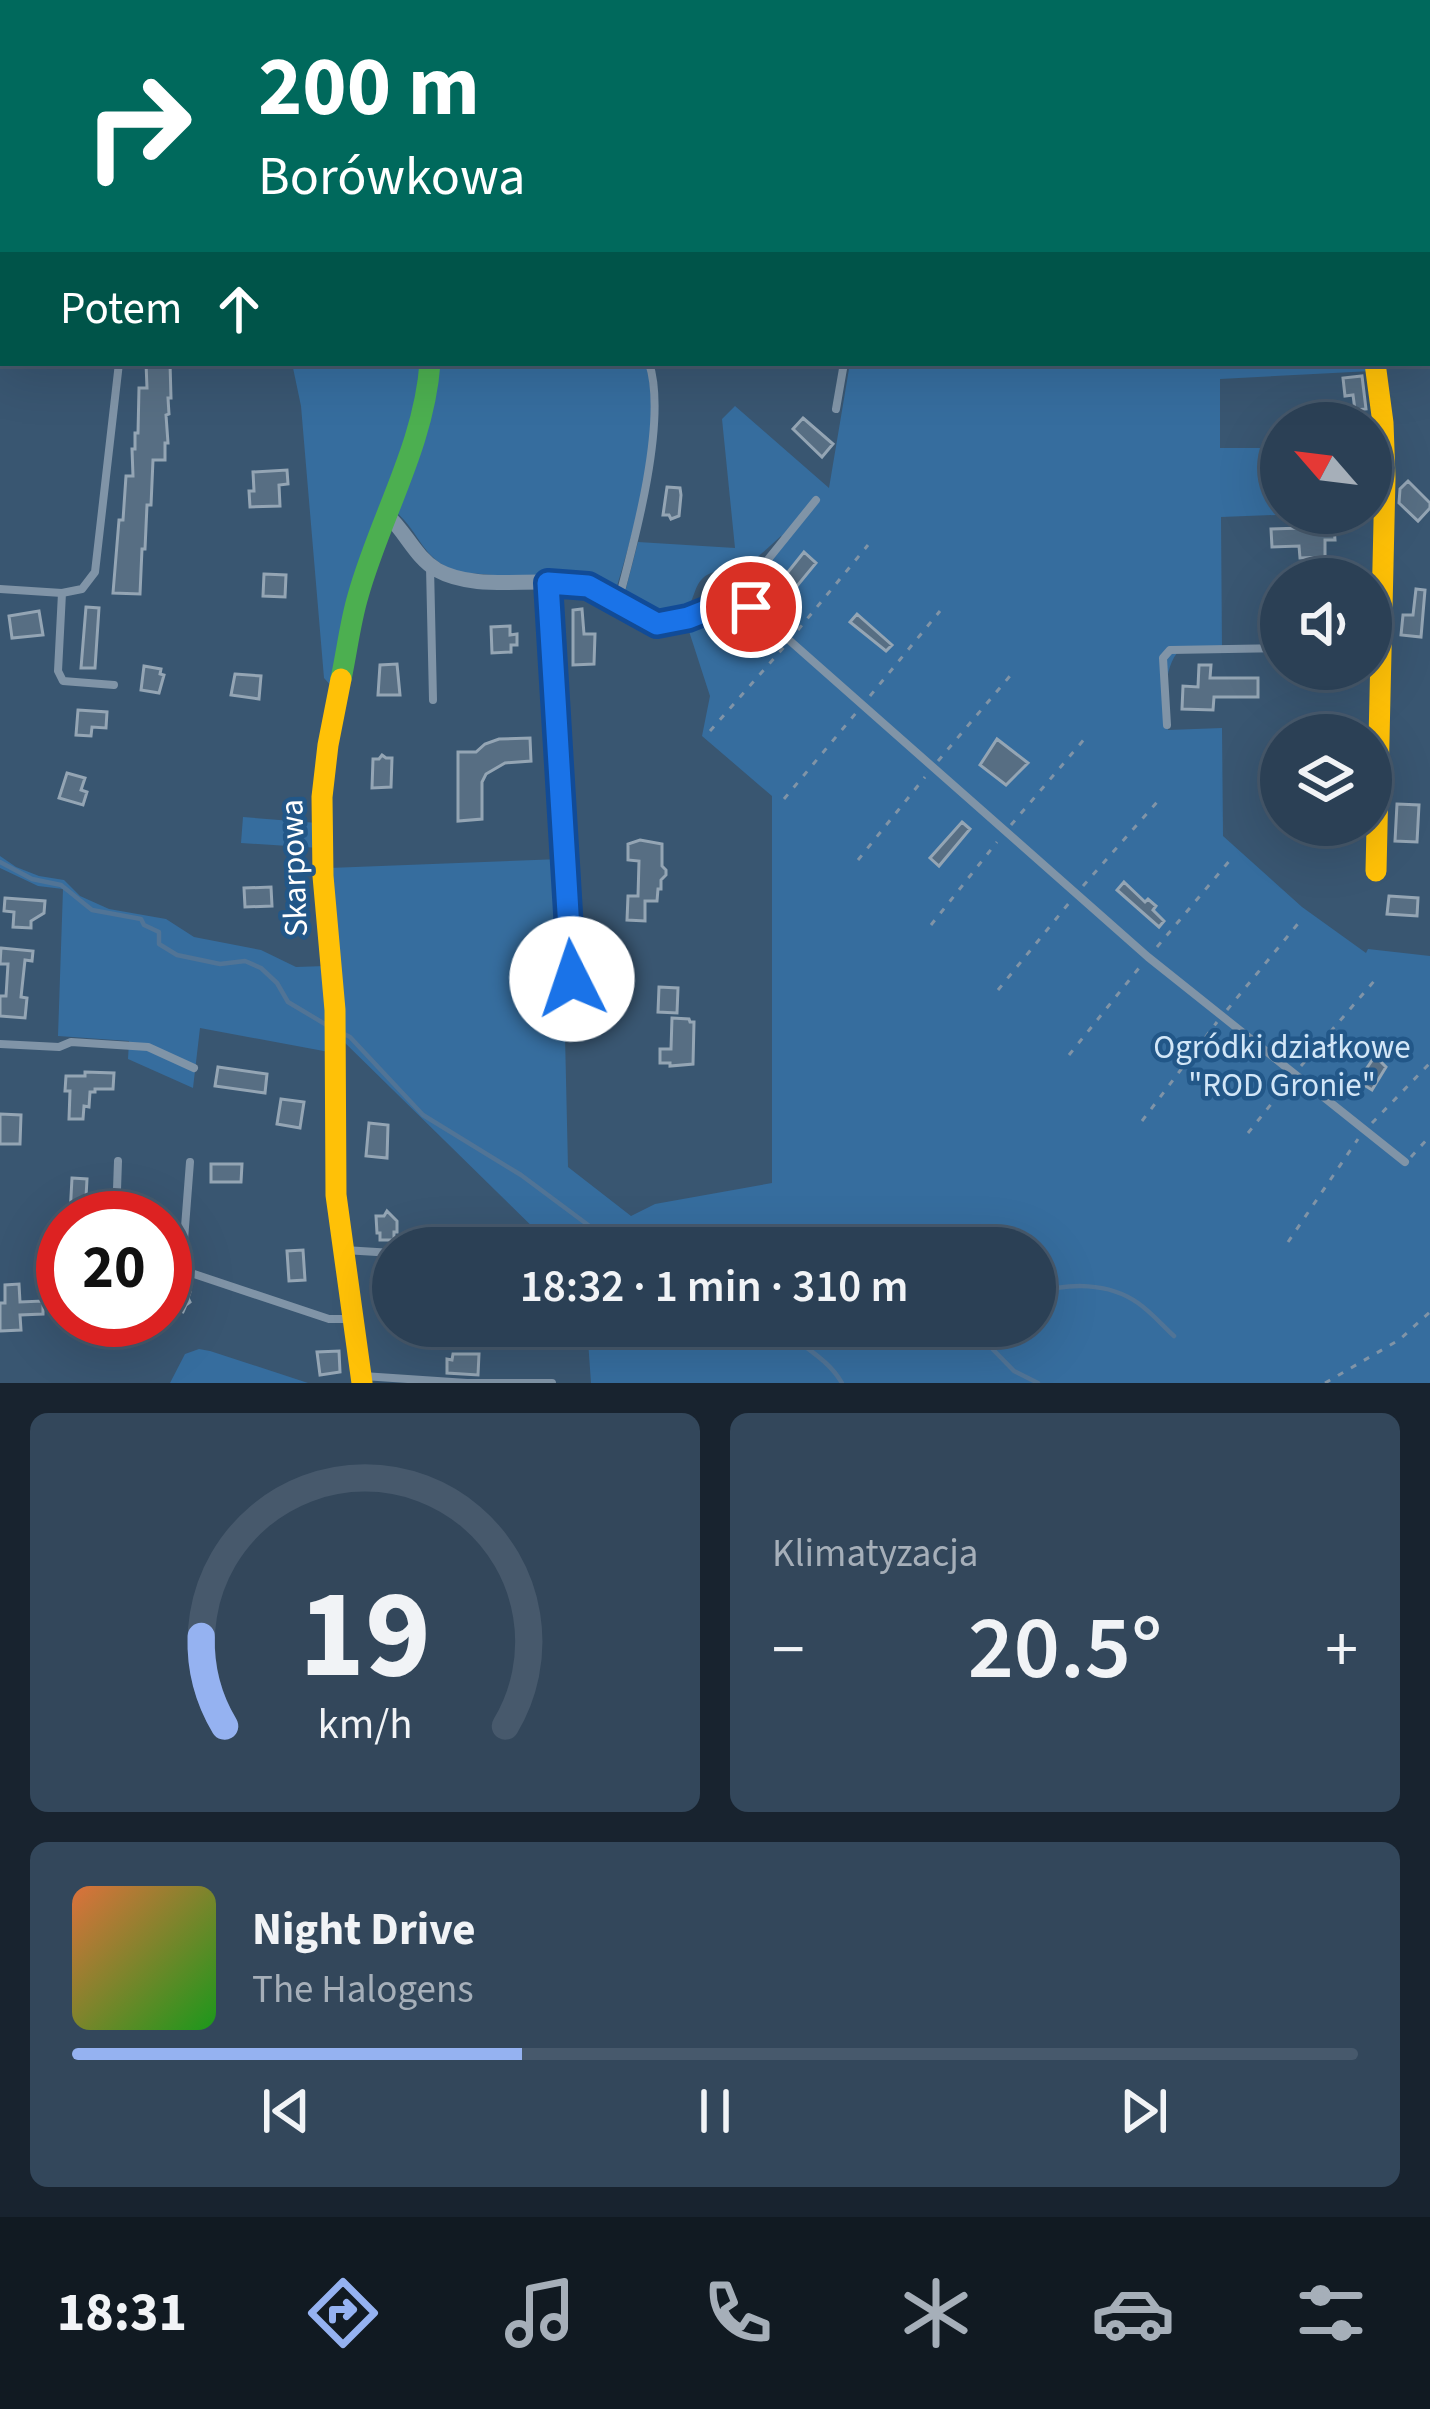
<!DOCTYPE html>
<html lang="pl">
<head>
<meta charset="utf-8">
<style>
  :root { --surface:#2b4055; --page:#33475b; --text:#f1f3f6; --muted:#a6afb9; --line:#47596c; --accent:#95b2f1 }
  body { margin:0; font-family:"Source Sans 3",sans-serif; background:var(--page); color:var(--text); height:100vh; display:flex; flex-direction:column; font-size:45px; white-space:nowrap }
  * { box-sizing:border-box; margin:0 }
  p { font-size:39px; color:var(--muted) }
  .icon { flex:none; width:66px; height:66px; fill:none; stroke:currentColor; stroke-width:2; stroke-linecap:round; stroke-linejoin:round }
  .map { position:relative; height:1383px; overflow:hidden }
  .details { display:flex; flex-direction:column; gap:30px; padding:30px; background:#18232f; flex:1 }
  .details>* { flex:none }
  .top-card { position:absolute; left:0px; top:0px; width:1431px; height:366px; box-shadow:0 12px 48px #0002,0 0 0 3px var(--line); background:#00695c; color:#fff; overflow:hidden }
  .needle { width:78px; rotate:298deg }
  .tools { position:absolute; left:1260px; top:402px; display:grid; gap:24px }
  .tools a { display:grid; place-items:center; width:132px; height:132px; border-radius:50%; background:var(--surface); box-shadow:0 12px 48px #0002,0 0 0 3px var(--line); font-size:60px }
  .speed { position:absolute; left:36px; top:1191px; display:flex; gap:24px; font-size:60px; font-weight:700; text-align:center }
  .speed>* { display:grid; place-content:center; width:156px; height:156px; border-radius:50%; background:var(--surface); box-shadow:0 12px 48px #0002,0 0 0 3px var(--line); line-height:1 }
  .speed .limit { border:18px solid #d22; background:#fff; color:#111 }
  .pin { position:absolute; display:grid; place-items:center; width:102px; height:102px; color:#fff; margin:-51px; border:6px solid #fff; border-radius:50%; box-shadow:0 3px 12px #0007 }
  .me { position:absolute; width:132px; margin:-66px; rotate:356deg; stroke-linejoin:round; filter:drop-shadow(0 0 9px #0008) }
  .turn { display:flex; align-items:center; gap:42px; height:252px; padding:0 60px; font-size:54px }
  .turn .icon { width:156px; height:156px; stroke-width:2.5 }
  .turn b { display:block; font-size:84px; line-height:102px }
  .then { display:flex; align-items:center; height:114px; padding:0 60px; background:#0003; gap:24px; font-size:45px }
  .big { font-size:90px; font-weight:600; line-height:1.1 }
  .details .tile { flex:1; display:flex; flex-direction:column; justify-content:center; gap:18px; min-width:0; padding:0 42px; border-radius:18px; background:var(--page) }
  .details .dial { align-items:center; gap:0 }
  .dial svg { height:312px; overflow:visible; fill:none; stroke:var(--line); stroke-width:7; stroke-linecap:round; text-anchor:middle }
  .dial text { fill:var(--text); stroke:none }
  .song { display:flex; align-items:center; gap:36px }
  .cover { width:144px; height:144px; border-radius:18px; background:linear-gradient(135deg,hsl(20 70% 55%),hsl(120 70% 35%)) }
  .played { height:12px; border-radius:6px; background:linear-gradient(90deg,var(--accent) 35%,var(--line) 35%) }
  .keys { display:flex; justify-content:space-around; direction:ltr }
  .heat { display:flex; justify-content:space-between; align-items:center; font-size:66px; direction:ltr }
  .details .tiles { flex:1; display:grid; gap:30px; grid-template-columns:1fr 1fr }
  .tile:last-child { grid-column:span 2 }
  .trip { position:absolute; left:372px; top:1227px; width:684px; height:120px; border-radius:60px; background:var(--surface); box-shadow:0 12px 48px #0002,0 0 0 3px var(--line); font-weight:600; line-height:120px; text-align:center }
  .dock { display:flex; height:192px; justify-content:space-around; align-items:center; background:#111a22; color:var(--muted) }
  .dock .icon { width:84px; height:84px }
  .dock .active { color:var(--accent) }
  .dock b { font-size:54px; color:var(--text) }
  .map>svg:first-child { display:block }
  .green { fill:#366d9e }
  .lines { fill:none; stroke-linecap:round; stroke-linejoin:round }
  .stream { stroke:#517496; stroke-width:4.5 }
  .building { fill:#576e83; stroke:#94a5b4; stroke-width:3 }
  .path { stroke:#8094a7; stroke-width:3; stroke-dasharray:6 9; stroke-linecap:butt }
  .lane { stroke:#8094a7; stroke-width:8 }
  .street { stroke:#8094a7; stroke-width:15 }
  .fast { stroke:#4caf50; stroke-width:21 }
  .slow { stroke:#ffc107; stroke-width:21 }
  .route-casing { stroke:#114b97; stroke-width:30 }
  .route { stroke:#1a73e8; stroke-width:21 }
  .labels { text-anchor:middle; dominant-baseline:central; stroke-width:9; stroke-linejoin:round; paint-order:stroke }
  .street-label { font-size:33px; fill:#fff; stroke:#225788 }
  .park-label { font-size:33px; fill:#d2e6f7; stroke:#225788 }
</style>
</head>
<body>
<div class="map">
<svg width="1430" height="1383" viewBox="0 0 1430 1383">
  <rect width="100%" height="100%" fill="#395671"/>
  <path class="green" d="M 292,363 L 425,363 L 424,386 L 334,689 L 324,678 L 301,406 Z
    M 434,363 L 646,363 C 664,422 635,527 617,586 L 613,589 L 597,584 L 457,572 C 420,557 422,535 396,512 Z
    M 850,363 L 1370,363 L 1372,371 L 1220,379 L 1220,448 L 1281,448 L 1281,513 L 1326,513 L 1221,517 L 1222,651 L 1177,653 C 1161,674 1168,705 1168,730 L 1222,728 L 1223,836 L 1302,907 L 1366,953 L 1368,949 L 1430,956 L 1430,1383 L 591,1383 L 587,1326 L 1035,1326 L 1035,1248 L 554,1248 L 340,1038 L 329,868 L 561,859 L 568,1167 L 631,1216 L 655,1204 L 772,1183 L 772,796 L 702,736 L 710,696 L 686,622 C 708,626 725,617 740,602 L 752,604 L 745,598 L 785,540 L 781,536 L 740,573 C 732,572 719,570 711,573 C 696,579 696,592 690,604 C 674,634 642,613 623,600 L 638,542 L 735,548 L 722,419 L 735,406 L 829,488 Z
    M 243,817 L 317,823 L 319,848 L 241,843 Z
    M 0,856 L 16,867 L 39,876 L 64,880 L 80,896 L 109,909 L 166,919 L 194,937 L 261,950 L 296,967 L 326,966 L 329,1052 L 200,1028 L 193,1088 L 128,1059 L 129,1041 L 58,1036 L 63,889 L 38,886 L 0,868 Z
    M 199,1349 L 210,1351 L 308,1383 L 170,1383 L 185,1354 Z"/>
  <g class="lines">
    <path class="stream" d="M 1070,0 L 1073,3
      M 1401,3 L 1402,0
      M 1428,46 L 1430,47
      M 1428,281 L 1430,282
      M 0,862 L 32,879 L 61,885 L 92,910 L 141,919 L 144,925 L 159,932 L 159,944 L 177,955 L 220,964 L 245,961 L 261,968 L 277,983 L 288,1002 L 330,1027
      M 340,1032 L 350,1037 L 423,1115 L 521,1175 L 619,1248
      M 1035,1293 C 1069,1283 1108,1282 1138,1303 C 1151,1312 1162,1325 1174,1336
      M 781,1326 C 802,1348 827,1357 842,1383
      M 970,1326 L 1014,1371 L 1038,1383"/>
  </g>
  <path class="building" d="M 146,363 L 170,363 L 171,398 L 168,398 L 169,414 L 166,415 L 168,443 L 165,443 L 165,460 L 153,460 L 151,505 L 147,505 L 145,549 L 142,549 L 140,594 L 113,593 L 119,520 L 123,520 L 126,476 L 133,476 L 132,449 L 135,449 L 135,433 L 138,433 L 139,388 L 147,388 Z
    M 1362,376 L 1366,409 L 1355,410 L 1353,395 L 1345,396 L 1343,378 Z
    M 803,418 L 833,444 L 822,457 L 793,429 Z
    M 287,470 L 288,484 L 279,485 L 280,506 L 250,507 L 249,491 L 254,491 L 253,472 Z
    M 1408,481 L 1430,503 L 1430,508 L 1418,521 L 1399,503 L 1400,489 Z
    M 667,487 L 680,488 L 681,495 L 679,516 L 671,519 L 669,515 L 663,515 Z
    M 1334,527 L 1335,540 L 1325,540 L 1325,557 L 1300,558 L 1299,546 L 1272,547 L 1271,529 Z
    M 804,552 L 816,563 L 788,597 L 776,587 Z
    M 264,574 L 286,575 L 285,597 L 263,596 Z
    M 1416,589 L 1425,590 L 1421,637 L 1401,635 L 1403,615 L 1413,615 Z
    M 86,607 L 99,608 L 95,668 L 81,668 Z
    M 582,609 L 584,634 L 595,634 L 594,664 L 573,665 L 573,610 Z
    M 39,611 L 43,635 L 12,638 L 9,616 Z
    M 857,614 L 892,645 L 886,651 L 850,622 Z
    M 510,626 L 510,635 L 517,634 L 517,645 L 511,645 L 511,652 L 492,653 L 491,627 Z
    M 397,664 L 400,695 L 378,695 L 380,665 Z
    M 1199,665 L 1211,665 L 1210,678 L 1258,678 L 1258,697 L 1214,697 L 1213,710 L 1182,709 L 1183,686 L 1198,687 Z
    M 144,666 L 161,669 L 160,674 L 164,675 L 159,693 L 141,690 Z
    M 235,674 L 261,676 L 259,699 L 231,695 Z
    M 78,710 L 107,712 L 106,728 L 92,727 L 91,736 L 76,735 Z
    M 530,738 L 531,761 L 505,763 L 486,774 L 482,782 L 482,819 L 458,821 L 458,752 L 476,752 L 485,744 L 499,739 Z
    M 997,739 L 1028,763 L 1006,785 L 980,765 Z
    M 382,755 L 386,758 L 392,758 L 391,787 L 372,788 L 373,759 L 379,759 Z
    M 67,773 L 85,778 L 81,790 L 87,792 L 83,805 L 59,798 Z
    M 1397,804 L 1419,805 L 1417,842 L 1395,841 Z
    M 962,822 L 970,829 L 939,866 L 930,858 Z
    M 640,840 L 662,844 L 662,866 L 666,870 L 666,875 L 661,880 L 661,889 L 658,889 L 657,901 L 645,901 L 645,921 L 627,920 L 628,896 L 638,896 L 639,861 L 628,860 L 628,844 Z
    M 1124,882 L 1145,902 L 1148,899 L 1156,906 L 1153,910 L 1164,921 L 1159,927 L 1117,890 Z
    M 271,887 L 272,906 L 245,907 L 244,888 Z
    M 1389,896 L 1418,898 L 1417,916 L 1387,914 Z
    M 5,898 L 45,901 L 44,913 L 31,921 L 31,928 L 13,927 L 14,912 L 4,911 Z
    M 1,948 L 33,951 L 32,961 L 25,960 L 21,997 L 27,998 L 25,1018 L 0,1016 L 0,996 L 6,996 L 8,964 L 0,964 Z
    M 659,987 L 678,988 L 677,1013 L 658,1012 Z
    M 672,1018 L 689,1019 L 690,1022 L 694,1022 L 693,1064 L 670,1066 L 670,1063 L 660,1063 L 660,1049 L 671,1049 Z
    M 1375,1056 L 1386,1067 L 1372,1090 L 1358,1081 Z
    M 218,1067 L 267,1074 L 265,1093 L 215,1086 Z
    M 85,1072 L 114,1073 L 113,1089 L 95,1089 L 95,1092 L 90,1092 L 89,1107 L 84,1106 L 83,1119 L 69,1119 L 70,1091 L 65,1091 L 66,1076 L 85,1076 Z
    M 281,1099 L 304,1102 L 300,1128 L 277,1124 Z
    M 0,1114 L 21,1115 L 20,1144 L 0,1144 Z
    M 369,1123 L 388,1125 L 387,1158 L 366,1156 Z
    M 211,1164 L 242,1164 L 241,1182 L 211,1182 Z
    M 72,1178 L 87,1179 L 85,1216 L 70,1215 Z
    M 387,1211 L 397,1221 L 397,1232 L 394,1232 L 394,1240 L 380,1240 L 380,1233 L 377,1233 L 376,1216 L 384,1216 Z
    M 303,1250 L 305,1280 L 289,1281 L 287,1251 Z
    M 19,1284 L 20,1302 L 43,1301 L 43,1314 L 20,1315 L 21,1330 L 0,1331 L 0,1303 L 5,1303 L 5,1285 Z
    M 165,1286 L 190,1292 L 188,1298 L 190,1302 L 186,1305 L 183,1312 L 165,1306 Z
    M 339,1351 L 340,1372 L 320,1375 L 317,1352 Z
    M 453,1354 L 479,1354 L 478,1375 L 447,1373 L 447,1359 L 452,1360 Z"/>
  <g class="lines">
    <path class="path" d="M 798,630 L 868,545
      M 870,696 L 940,611
      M 710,731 L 784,647
      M 938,761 L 1015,670
      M 784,799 L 856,713
      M 1011,825 L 1087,736
      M 858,860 L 925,777
      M 1083,886 L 1158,801
      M 931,925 L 997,842
      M 1157,947 L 1231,859
      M 998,990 L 1069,903
      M 1227,1010 L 1301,920
      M 1069,1055 L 1143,963
      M 1301,1066 L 1375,980
      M 1142,1121 L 1217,1022
      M 1372,1123 L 1430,1063
      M 1248,1133 L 1288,1083
      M 1411,1157 L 1430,1136
      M 1288,1242 L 1358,1139
      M 1325,1383 L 1399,1340 L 1430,1312"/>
    <path class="lane" d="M 225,0 L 226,3
      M 657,3 L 657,0
      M 1001,3 L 1002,0
      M 649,363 C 668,420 634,543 618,602 L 648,621 L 665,624 L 713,610 L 736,599 L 816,500
      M 836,409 L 844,363
      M 430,567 L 433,700
      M 547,585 L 572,979
      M 0,589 L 62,593 L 82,589 L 95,572 L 119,363
      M 62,593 L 58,671 L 63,681 L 114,685
      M 736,599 L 751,607 L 789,640 L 1148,957 L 1405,1162
      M 1167,725 L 1163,658 L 1170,650 L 1281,648
      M 0,1044 L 59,1047 L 71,1042 L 148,1047 L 194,1068
      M 190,1162 L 183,1253 L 179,1269 L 329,1319 L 351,1319
      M 116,1218 L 118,1161
      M 61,1231 L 63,1232
      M 344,1250 L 393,1253
      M 165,1264 L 179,1269
      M 363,1376 L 467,1383 L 552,1383"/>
    <path class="street" d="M 1210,0 L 1214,3
      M 441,3 L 441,0
      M 1428,216 L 1430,218
      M 387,515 C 406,532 415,557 437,570 C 478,593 540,575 585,586 C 597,589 608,596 618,602"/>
    <path class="fast" d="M 341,679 C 347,651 350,623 358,596 C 380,517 424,446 430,363"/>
    <path class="slow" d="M 1375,363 L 1383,423 L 1385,478 L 1376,871
      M 341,679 L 328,745 L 322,797 L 323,876 L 335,1010 L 336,1195 L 362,1383"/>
  </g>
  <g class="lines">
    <g class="route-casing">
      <path id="route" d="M 572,979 L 548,583 L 588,586 L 657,624 L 688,618 L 736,599 L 751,607"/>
    </g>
    <use href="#route" class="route"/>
  </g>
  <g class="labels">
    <g class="street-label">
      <text transform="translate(294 868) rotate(-92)">Skarpowa</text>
    </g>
    <g class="park-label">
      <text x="1282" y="1047">Ogródki działkowe<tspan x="1282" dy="38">"ROD Gronie"</tspan></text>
    </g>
  </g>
</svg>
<div class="tools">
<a><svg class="needle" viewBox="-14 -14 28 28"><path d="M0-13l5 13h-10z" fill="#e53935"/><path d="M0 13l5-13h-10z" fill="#a6afb9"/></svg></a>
<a><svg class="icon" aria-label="sound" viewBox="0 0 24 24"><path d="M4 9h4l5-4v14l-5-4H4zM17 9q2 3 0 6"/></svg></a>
<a><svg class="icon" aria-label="layers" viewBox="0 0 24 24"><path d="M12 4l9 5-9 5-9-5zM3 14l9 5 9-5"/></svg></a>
</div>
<div class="speed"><div class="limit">20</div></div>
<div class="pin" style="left:751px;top:607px;background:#d93025"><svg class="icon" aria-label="arrive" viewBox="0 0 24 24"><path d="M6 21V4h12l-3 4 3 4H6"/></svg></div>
<svg class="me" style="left:572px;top:979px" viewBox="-20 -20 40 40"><circle r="19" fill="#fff"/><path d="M0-13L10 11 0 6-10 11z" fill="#1a73e8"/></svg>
<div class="trip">18:32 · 1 min · 310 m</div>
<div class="top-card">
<div class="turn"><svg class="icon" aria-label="right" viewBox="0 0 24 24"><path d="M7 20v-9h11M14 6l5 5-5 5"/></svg><div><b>200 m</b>Borówkowa</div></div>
<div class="then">Potem<svg class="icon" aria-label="ahead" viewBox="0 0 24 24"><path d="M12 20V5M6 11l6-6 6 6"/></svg></div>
</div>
</div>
<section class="details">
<div class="tiles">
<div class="tile dial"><svg viewBox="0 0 100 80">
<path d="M14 69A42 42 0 1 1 86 69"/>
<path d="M14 69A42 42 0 0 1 8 46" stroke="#95b2f1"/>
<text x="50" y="56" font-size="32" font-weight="700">19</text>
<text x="50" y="72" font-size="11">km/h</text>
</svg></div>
<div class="tile"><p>Klimatyzacja</p>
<div class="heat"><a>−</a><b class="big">20.5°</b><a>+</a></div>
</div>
<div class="tile">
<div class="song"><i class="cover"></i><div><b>Night Drive</b><p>The Halogens</p></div></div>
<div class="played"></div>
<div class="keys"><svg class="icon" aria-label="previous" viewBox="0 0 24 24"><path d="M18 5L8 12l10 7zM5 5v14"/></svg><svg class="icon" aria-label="pause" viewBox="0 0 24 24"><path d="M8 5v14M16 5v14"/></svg><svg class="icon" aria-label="next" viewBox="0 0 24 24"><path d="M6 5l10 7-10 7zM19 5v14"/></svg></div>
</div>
</div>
</section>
<nav class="dock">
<b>18:31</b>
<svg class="icon active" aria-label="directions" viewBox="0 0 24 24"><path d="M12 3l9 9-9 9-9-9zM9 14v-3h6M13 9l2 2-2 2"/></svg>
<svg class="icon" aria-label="music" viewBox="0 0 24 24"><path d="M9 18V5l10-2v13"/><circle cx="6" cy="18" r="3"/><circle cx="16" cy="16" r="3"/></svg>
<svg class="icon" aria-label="phone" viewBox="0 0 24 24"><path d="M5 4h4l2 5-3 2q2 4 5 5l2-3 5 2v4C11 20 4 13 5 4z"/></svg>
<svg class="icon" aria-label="climate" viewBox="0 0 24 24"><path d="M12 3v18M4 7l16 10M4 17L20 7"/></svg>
<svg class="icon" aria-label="car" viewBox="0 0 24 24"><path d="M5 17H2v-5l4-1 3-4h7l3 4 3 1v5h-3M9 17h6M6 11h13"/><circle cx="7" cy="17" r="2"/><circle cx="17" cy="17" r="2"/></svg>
<svg class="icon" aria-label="filters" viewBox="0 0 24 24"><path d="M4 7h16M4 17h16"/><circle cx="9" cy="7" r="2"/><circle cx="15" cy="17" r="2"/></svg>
</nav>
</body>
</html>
